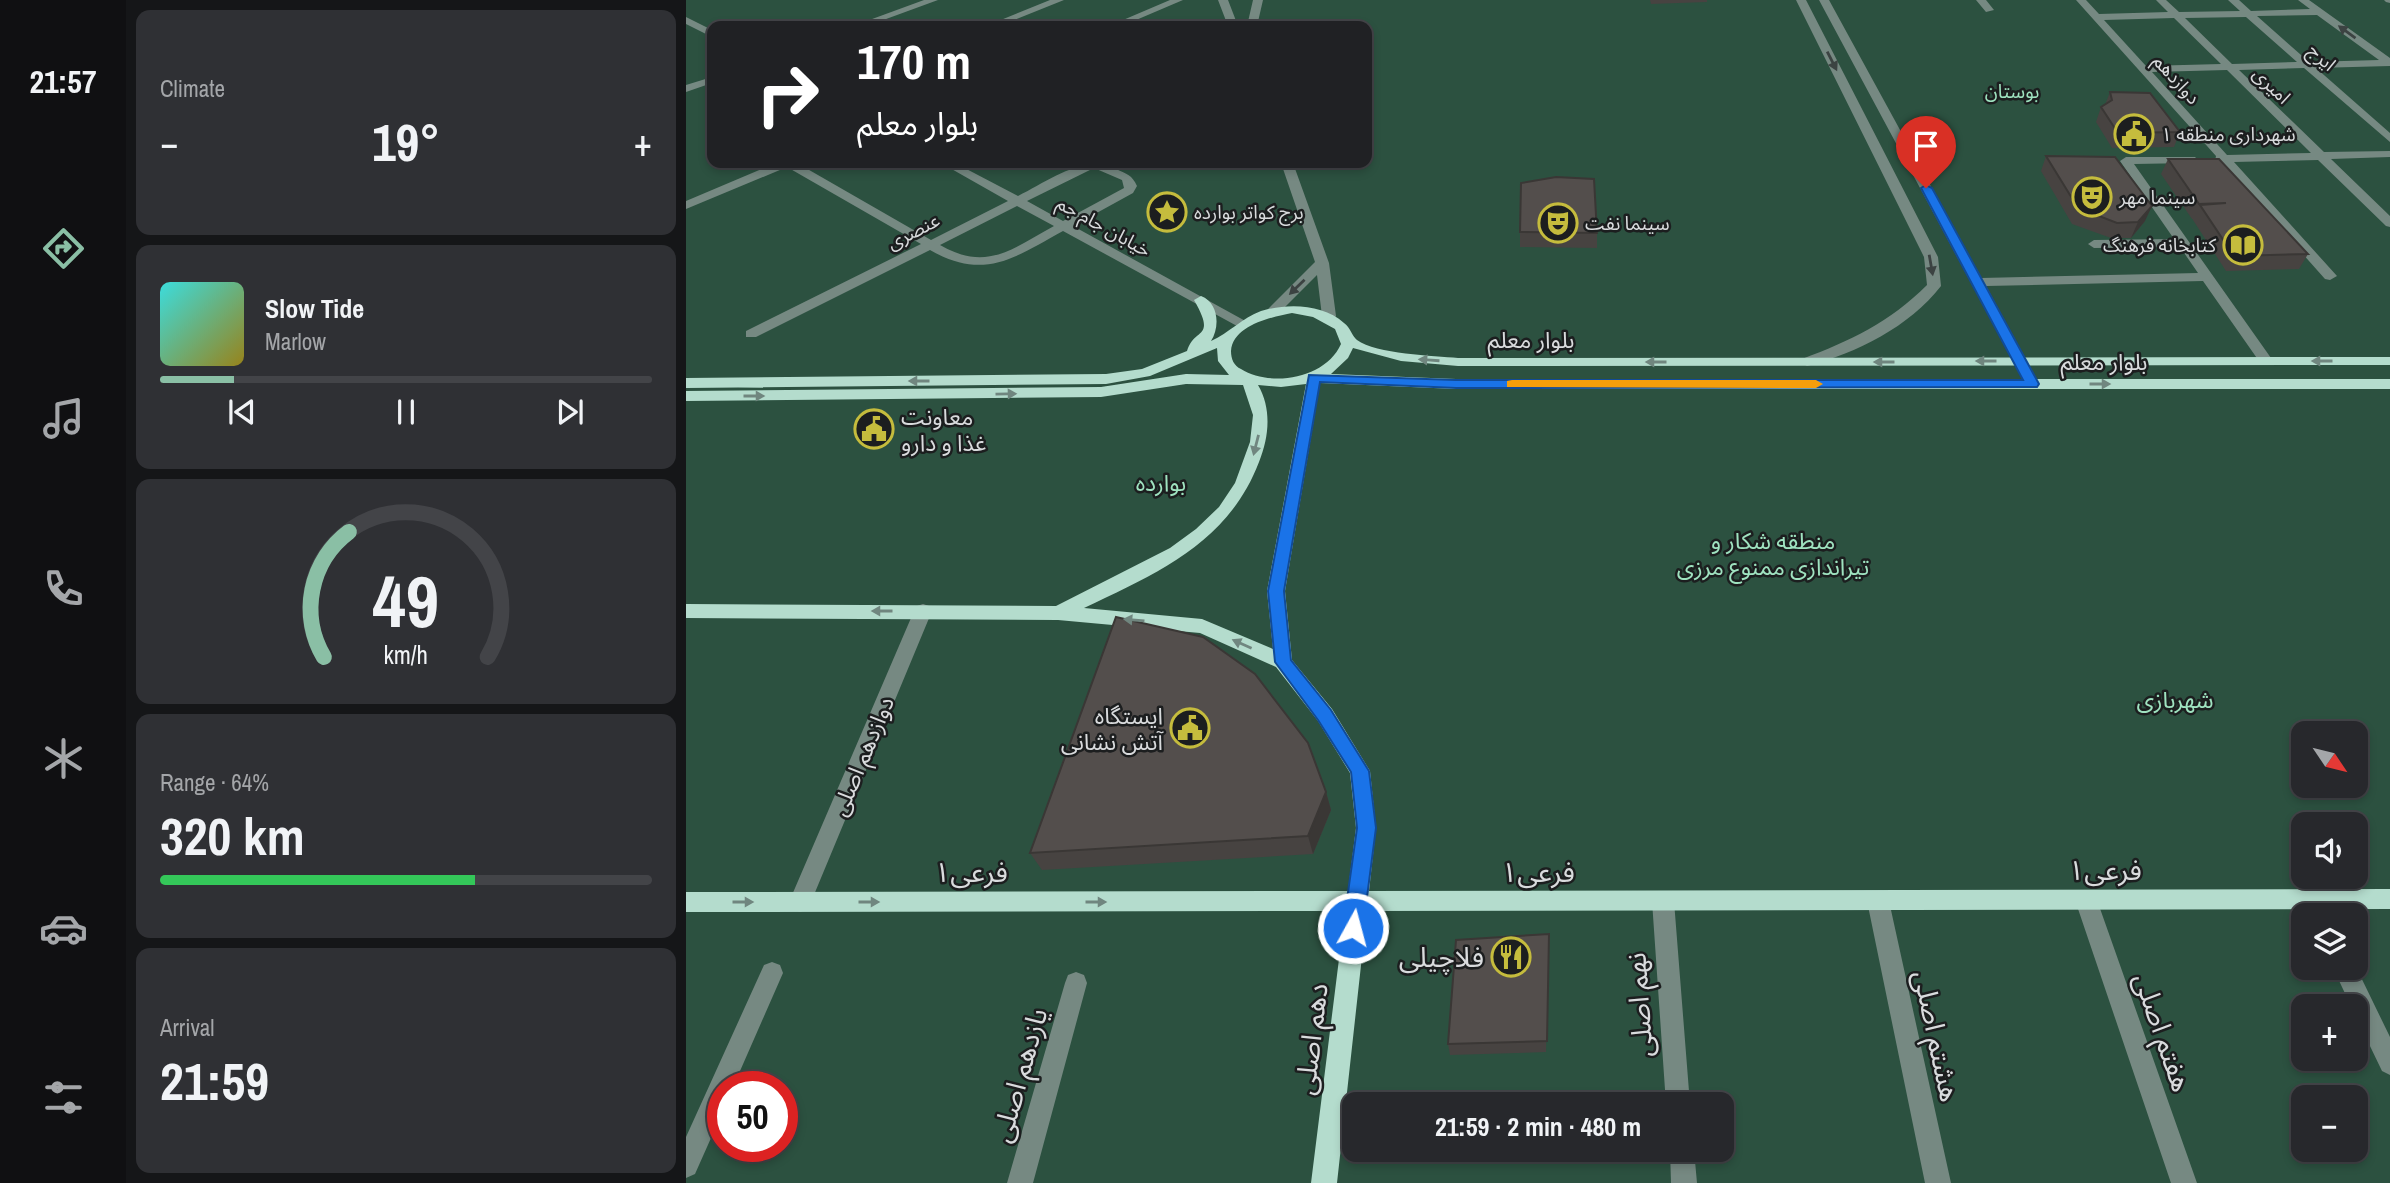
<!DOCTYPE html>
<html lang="en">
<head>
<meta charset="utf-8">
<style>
  :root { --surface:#27282c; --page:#2f3034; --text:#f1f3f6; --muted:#a4a6a9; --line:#434448; --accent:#8abfa5 }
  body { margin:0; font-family:"Archivo Narrow","Noto Sans Arabic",sans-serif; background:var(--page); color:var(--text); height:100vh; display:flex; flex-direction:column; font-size:26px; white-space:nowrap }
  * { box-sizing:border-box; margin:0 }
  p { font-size:23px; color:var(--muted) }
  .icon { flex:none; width:38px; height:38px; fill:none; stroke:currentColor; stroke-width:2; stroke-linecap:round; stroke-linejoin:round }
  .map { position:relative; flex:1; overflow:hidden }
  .panel { display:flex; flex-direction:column; gap:10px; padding:10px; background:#151618; width:560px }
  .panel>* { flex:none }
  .banner { position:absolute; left:21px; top:21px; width:665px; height:147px; border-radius:14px; box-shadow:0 4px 10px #0003,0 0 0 2px var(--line); background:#202124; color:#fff; overflow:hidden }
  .needle { width:46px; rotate:125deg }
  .fabs { position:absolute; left:1605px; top:721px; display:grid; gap:14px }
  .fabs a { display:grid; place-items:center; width:77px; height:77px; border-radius:14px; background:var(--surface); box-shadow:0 4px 10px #0003,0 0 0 2px var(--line); font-size:35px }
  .speed { position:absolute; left:21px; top:1071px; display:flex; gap:14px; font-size:35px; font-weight:700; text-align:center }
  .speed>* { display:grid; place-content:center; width:91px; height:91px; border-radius:50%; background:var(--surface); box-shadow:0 4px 10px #0003,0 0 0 2px var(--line); line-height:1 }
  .speed .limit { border:10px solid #d22; background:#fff; color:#111 }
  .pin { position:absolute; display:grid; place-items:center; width:60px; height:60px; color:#fff; margin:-72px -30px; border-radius:50% 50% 50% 0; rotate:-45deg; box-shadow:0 0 7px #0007 }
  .pin .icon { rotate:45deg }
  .me { position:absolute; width:77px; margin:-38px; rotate:7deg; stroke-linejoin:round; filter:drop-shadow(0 0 5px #0008) }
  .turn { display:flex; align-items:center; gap:24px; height:147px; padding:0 35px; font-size:32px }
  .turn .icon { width:91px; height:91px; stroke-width:2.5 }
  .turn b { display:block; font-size:49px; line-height:60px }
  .big { font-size:52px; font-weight:700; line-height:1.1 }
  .panel .tile { flex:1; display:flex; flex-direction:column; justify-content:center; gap:10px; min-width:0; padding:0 24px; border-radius:14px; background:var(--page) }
  .panel .dial { align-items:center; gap:0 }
  .dial svg { height:182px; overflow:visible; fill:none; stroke:var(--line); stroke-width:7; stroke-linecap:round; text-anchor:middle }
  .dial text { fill:var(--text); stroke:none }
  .song { display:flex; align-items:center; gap:21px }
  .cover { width:84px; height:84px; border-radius:10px; background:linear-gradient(135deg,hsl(180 70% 55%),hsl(50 70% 35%)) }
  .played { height:7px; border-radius:4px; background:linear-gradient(90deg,var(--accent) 15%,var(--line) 15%) }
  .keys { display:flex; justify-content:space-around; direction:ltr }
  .heat { display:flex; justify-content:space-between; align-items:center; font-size:38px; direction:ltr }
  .charge { height:10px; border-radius:5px; background:linear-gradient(90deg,#34c759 64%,var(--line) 0) }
  .trip { position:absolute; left:656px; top:1092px; width:392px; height:70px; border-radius:14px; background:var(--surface); box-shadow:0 4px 10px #0003,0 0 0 2px var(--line); font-weight:700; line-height:70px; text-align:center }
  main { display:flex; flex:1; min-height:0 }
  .menu { display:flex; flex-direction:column; width:126px; justify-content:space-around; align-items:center; background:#101012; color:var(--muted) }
  .menu .icon { width:49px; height:49px }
  .menu .selected { color:var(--accent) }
  .menu b { font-size:32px; color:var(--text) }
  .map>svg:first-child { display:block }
  .green { fill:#2c5140; fill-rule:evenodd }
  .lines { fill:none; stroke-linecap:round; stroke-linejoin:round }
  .minor { fill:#768982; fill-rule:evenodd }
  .major { fill:#b4dccd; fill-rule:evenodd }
  .wall { fill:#474341 }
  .shaded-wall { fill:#3a3735 }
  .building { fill:#534e4c; stroke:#3a3735; stroke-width:2 }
  .oneway { fill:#3c4342 }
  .oneway2 { fill:#70867f }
  .route { fill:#1a73e8; stroke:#114b97; stroke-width:2 }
  .slow { fill:#f59e0b }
  .labels { text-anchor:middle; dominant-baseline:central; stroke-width:5; stroke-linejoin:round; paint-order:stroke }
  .far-street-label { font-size:19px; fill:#d9dbdd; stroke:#1c1e1f }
  .far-park-label { font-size:19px; fill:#9fe3c0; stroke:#1c1e1f }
  .far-poi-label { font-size:19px; fill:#d9dbdd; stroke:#1c1e1f; text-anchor:start }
  .street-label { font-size:23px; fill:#d9dbdd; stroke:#1c1e1f }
  .poi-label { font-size:23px; fill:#d9dbdd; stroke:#1c1e1f; text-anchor:start }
  .park-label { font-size:23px; fill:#9fe3c0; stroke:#1c1e1f }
  .near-street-label { font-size:28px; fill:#d9dbdd; stroke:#1c1e1f }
  .near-poi-label { font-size:28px; fill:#d9dbdd; stroke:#1c1e1f; text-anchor:end }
</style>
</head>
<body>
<main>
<nav class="menu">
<b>21:57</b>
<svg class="icon selected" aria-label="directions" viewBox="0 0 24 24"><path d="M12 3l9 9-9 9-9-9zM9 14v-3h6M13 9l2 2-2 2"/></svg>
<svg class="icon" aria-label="music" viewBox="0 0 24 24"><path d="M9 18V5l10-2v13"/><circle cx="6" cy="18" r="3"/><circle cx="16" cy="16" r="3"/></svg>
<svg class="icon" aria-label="phone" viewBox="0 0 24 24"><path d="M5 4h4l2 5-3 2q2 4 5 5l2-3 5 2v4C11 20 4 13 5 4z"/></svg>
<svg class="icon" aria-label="climate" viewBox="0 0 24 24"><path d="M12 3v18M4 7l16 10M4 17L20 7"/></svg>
<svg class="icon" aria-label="car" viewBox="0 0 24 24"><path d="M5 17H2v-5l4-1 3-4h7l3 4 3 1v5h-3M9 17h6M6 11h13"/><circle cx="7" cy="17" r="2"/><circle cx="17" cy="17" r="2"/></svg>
<svg class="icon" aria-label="filters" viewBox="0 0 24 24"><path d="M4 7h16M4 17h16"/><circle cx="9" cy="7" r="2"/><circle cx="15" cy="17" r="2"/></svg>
</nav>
<section class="panel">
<div class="tile"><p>Climate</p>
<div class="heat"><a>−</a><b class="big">19°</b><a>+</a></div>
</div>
<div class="tile">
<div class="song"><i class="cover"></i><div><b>Slow Tide</b><p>Marlow</p></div></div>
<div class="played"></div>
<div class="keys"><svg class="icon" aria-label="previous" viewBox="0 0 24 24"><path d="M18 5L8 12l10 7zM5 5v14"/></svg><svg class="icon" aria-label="pause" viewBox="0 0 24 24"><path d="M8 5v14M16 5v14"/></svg><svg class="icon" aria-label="next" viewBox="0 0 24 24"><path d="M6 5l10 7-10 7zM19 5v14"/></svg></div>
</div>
<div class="tile dial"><svg viewBox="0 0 100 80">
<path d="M14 69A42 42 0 1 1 86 69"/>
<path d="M14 69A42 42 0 0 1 25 14" stroke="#8abfa5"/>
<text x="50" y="56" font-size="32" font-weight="700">49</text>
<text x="50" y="72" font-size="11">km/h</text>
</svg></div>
<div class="tile"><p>Range · 64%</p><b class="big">320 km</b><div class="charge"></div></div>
<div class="tile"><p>Arrival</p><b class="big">21:59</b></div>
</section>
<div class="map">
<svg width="1704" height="1183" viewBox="0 0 1704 1183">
  <rect width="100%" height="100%" fill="#34363a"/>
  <path class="green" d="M 0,0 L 1704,0 L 1704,1183 L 0,1183 ZM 26,26 L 681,26 L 681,163 L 26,163 ZM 1617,733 L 1670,733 L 1670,786 L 1617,786 ZM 1617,824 L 1670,824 L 1670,877 L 1617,877 ZM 1617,915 L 1670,915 L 1670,968 L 1617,968 ZM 1617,1006 L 1670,1006 L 1670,1059 L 1617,1059 ZM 37,1087 L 96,1087 L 96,1146 L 37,1146 ZM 1617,1097 L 1670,1097 L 1670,1150 L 1617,1150 ZM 668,1104 L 1036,1104 L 1036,1150 L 668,1150 Z"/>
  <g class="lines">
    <path class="minor" d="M 238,0 L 252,0 L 181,26 L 167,26 Z
      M 364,0 L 378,0 L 313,26 L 300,26 Z
      M 484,0 L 497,0 L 436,26 L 423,26 Z
      M 532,0 L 542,0 L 552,26 L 542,26 Z
      M 567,0 L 577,0 L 571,26 L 561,26 Z
      M 1110,0 L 1120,0 L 1252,257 L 1255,286 C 1223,327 1171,353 1121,366 L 1114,362 L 1116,359 C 1164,341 1204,322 1241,285 L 1238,257 Z
      M 1133,0 L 1143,0 L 1295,278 L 1512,273 L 1494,247 L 1408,248 L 1402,244 L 1408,240 L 1488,239 L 1434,161 L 1440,157 L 1509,157 L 1511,159 L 1505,163 L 1448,164 L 1585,358 L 1585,364 L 1575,364 L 1517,281 L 1300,286 L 1353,384 L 1351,387 L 1341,387 Z
      M 1290,0 L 1300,0 L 1308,10 L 1300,12 Z
      M 1390,0 L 1400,0 L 1413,14 L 1482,12 L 1470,0 L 1480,0 L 1493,12 L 1554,11 L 1542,0 L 1553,0 L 1565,11 L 1624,9 L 1612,0 L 1623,0 L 1704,58 L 1704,66 L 1630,68 L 1704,133 L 1704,142 L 1618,68 L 1553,70 L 1638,152 L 1704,151 L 1704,157 L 1645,159 L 1704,216 L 1704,227 L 1700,226 L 1632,160 L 1548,162 L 1651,276 L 1644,280 L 1639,279 L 1535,162 L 1529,161 L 1530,156 ZM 1631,15 L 1693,60 L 1623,62 L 1571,16 ZM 1560,17 L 1611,62 L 1546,64 L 1499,18 ZM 1488,18 L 1535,64 L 1460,66 L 1418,20 ZM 1541,70 L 1625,153 L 1541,155 L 1466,72 Z
      M 1698,0 L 1704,0 L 1704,3 L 1700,2 Z
      M 0,17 L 26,30 L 26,37 L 0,24 Z
      M 26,77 L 26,83 L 0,92 L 0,85 Z
      M 90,163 L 111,163 L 245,240 L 322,201 L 255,163 L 269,163 L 332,196 C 363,181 396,154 430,169 C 441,174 446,175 451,186 L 447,193 L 387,226 L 563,323 L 561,326 L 551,326 L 377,231 C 328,258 298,281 244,250 L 70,337 L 60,337 L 60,331 L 235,244 L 101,167 L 0,209 L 0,201 ZM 408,168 L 436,180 L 438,188 L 377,221 L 341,201 ZM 331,206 L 368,226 C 326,249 301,272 254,245 Z
      M 595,163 L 607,163 L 643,263 L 650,316 L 648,319 L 638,319 L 636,316 L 631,275 L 592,314 L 582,314 L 580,311 L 629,262 Z
      M 237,604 L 243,606 L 246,611 L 125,902 L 122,909 L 114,912 L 106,909 L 103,902 L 228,611 L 231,606 Z
      M 1624,889 L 1632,892 L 1643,915 L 1621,915 L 1613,899 L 1616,892 Z
      M 1400,890 L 1408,893 L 1411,900 L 1511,1183 L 1485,1183 L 1389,900 L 1392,893 Z
      M 977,891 L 985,894 L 988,901 L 1004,1104 L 980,1104 L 966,901 L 969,894 Z
      M 1192,891 L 1200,894 L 1203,901 L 1265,1183 L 1239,1183 L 1181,901 L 1184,894 Z
      M 86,962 L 94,965 L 97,973 L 47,1087 L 37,1087 L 37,1111 L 9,1174 L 0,1178 L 0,1137 L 78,965 Z
      M 1670,967 L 1704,1037 L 1704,1075 L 1696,1071 L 1670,1017 L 1670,1006 L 1665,1006 L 1647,968 Z
      M 390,972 L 398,975 L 401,983 L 347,1183 L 321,1183 L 379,983 L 382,975 Z
      M 984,1150 L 1008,1150 L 1011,1183 L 985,1183 Z"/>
    <path class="major" d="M 515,296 C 533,303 534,327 525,341 C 543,333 556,318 575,311 C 602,303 637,304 658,323 C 664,327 666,336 671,340 C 690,354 748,356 772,358 L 1704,357 L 1704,365 L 772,366 L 715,361 L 667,348 L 662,358 L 645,374 L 770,379 L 1704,379 L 1704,389 L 770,389 L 634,383 L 599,591 L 606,660 L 646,709 L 684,771 L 690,828 L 683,891 L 1704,889 L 1704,909 L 681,911 L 651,1183 L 625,1183 L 659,911 L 0,912 L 0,892 L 662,891 L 670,828 L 664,773 L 632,721 L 590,667 L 514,633 L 372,620 L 0,618 L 0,604 L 370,606 L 484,548 L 510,529 L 533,507 L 549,483 L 564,442 L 567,415 L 557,385 L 500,384 L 415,397 L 0,401 L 0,391 L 415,387 L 500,374 L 543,375 L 532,361 L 531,348 L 464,376 L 420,384 L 0,388 L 0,378 L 420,374 L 456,369 L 501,351 C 508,327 531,340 508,300 ZM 606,313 L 627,317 L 649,329 L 655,344 C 640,378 586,388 555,369 C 548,366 545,359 545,351 C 547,325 586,317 606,313 ZM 620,384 L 581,591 L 587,649 L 516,619 L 398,608 C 472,573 542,543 573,462 C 583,437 586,409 572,385 L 595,387 Z"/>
  </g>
  <path class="wall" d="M 964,0 L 1021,0 L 1021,2 L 965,4 Z
    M 1424,92 L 1494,132 L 1488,147 L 1426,148 L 1410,122 L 1415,107 L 1419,105 Z
    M 1360,156 L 1459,221 L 1445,238 L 1425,238 L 1386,224 L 1355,171 Z
    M 1482,159 L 1622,254 L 1613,269 L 1540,271 L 1507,220 L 1507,219 L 1506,219 L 1475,174 Z
    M 834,232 L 911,233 L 911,248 L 834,247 Z
    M 640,792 L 645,810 L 627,854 L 356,870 L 344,853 Z
    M 863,934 L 860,1052 L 764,1055 L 762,1044 Z"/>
  <path class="shaded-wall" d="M 1466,206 L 1459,221 L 1445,238 L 1452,222 Z
    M 640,792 L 645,810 L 627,854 L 622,836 Z"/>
  <path class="building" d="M 1424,92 L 1464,93 L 1494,132 L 1432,133 L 1415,107 L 1426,100 Z
    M 1360,156 L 1429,157 L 1466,206 L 1452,222 L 1431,223 L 1392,208 Z
    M 1482,159 L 1533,159 L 1622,254 L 1548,256 L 1514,205 L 1540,203 L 1513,204 Z
    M 870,177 L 908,179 L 911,233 L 834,232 L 835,183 Z
    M 430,617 L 517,637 L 569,674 L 622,743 L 640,792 L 622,836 L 344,853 Z
    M 863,934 L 861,1041 L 762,1044 L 770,940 Z"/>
  <defs><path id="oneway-solid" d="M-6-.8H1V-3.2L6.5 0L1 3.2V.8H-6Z" transform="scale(1.75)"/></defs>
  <g class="oneway">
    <use href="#oneway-solid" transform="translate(1661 32) rotate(-144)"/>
    <use href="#oneway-solid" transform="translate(1146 61) rotate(63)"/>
    <use href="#oneway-solid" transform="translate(1245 265) rotate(80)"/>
    <use href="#oneway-solid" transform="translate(611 287) rotate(136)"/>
  </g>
  <g class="oneway2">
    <use href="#oneway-solid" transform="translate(743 360) rotate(-176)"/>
    <use href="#oneway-solid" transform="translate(1300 361) rotate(-180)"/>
    <use href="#oneway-solid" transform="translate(1636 361) rotate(180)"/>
    <use href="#oneway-solid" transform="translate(970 362) rotate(180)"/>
    <use href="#oneway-solid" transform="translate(1198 362) rotate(180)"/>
    <use href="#oneway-solid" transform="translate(233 381) rotate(180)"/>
    <use href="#oneway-solid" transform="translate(1414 384)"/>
    <use href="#oneway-solid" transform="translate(320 394) rotate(-1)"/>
    <use href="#oneway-solid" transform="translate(68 396)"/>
    <use href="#oneway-solid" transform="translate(570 445) rotate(104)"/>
    <use href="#oneway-solid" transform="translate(196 611) rotate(-180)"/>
    <use href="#oneway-solid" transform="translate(448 620) rotate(-175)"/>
    <use href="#oneway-solid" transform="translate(556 644) rotate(-156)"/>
    <use href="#oneway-solid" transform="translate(57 902)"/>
    <use href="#oneway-solid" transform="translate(183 902)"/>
    <use href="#oneway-solid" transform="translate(410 902)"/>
  </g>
  <path class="route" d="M 1240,185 L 1246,188 L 1353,384 L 1351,387 L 770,388 L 634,382 L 598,591 L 605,660 L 645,710 L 683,771 L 690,828 L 677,928 L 675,934 L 667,937 L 660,934 L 657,928 L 671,828 L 665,772 L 632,720 L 589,662 L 582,591 L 623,375 L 770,380 L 1337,380 L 1235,188 Z"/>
  <path class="slow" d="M 826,380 L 1130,380 L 1137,384 L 1130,388 L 821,387 L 821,381 Z"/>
  <defs>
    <g id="civic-ring" transform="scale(2.0125)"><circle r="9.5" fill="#1c1e1f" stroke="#c5bc3d" stroke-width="1.5"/><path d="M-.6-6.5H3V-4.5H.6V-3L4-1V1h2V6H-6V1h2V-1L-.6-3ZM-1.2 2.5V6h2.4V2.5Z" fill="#c5bc3d"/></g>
    <g id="theatre-ring" transform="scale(2.0125)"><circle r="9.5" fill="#1c1e1f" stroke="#c5bc3d" stroke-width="1.5"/><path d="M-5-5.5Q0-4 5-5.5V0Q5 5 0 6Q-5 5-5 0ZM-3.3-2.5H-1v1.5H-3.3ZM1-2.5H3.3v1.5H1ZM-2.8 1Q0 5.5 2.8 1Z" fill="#c5bc3d"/></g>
    <g id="sight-ring" transform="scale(2.0125)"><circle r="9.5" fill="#1c1e1f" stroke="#c5bc3d" stroke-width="1.5"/><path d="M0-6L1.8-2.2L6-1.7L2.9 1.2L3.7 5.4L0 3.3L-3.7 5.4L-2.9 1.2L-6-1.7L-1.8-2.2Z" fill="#c5bc3d"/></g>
    <g id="library-ring" transform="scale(2.0125)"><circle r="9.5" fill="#1c1e1f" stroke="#c5bc3d" stroke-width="1.5"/><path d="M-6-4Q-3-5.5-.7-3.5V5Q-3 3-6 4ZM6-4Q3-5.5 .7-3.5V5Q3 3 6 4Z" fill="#c5bc3d"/></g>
    <g id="restaurant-ring" transform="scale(2.0125)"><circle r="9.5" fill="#1c1e1f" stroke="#c5bc3d" stroke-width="1.5"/><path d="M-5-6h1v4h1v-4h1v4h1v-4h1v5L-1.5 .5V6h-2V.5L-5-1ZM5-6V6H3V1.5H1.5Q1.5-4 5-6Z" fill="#c5bc3d"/></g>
  </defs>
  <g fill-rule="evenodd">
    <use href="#civic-ring" x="1448" y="134"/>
    <use href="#theatre-ring" x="1406" y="197"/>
    <use href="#sight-ring" x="481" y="212"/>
    <use href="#theatre-ring" x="872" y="223"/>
    <use href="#library-ring" x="1557" y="245"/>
    <use href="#civic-ring" x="188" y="429"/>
    <use href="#civic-ring" x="504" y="728"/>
    <use href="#restaurant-ring" x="825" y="957"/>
  </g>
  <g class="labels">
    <g class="far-street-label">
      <text transform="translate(1636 57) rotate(41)">ایرج</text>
      <text transform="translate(1491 79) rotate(48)">دوازدهم</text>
      <text transform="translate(1586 85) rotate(44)">امیری</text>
      <text transform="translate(418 226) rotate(29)">خیابان جام جم</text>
      <text transform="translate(227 231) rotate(-27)">عنصری</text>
    </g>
    <g class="far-park-label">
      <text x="1326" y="91">بوستان</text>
    </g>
    <g class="far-poi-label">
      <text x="1475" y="134">شهرداری منطقه ۱</text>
      <text x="1433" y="197">سینما مهر</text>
      <text x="508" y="212">برج کواتر بوارده</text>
      <text x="899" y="223">سینما نفت</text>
      <text x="1530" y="245" text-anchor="end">کتابخانه فرهنگ</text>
    </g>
    <g class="street-label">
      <text x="845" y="339">بلوار معلم</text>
      <text x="1418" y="361">بلوار معلم</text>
      <text transform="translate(176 756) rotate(-67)">دوازدهم اصلی</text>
    </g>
    <g class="poi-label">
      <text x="215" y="416">معاونت<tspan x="215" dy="26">غذا و دارو</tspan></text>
      <text x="477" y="715" text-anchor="end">ایستگاه<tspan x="477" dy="26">آتش نشانی</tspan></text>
    </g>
    <g class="park-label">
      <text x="475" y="482">بوارده</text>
      <text x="1087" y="540">منطقه شکار و<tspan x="1087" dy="26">تیراندازی ممنوع مرزی</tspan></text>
      <text x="1489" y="699">شهربازی</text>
    </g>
    <g class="near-street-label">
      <text x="1419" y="870">فرعی۱</text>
      <text x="285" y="872">فرعی۱</text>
      <text x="852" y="872">فرعی۱</text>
      <text transform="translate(953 1005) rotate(-94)">نهم اصلی</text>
      <text transform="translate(1477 1032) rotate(71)">هفتم اصلی</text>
      <text transform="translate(1251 1036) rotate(78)">هشتم اصلی</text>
      <text transform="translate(625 1039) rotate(-83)">دهم اصلی</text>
      <text transform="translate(333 1075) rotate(-74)">یازدهم اصلی</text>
    </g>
    <g class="near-poi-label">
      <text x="798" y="957">فلاچیلی</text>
    </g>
  </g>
</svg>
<div class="fabs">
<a><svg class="needle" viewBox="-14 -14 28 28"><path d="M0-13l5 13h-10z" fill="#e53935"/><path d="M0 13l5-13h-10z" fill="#a4a6a9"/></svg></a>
<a><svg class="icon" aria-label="sound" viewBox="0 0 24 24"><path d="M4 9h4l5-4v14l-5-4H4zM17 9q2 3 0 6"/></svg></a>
<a><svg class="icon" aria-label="layers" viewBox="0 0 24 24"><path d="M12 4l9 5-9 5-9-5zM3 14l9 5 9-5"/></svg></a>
<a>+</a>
<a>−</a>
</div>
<div class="speed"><div class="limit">50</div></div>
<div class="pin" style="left:1240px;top:188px;background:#d93025"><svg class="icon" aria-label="arrive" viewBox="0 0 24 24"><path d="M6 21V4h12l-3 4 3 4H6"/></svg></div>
<svg class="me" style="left:667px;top:928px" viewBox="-20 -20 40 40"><circle r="17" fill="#1a73e8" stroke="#fff" stroke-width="3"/><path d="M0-11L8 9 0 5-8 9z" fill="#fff"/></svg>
<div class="trip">21:59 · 2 min · 480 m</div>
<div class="banner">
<div class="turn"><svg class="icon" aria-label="right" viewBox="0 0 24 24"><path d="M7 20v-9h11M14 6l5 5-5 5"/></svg><div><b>170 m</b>بلوار معلم</div></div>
</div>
</div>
</main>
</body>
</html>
